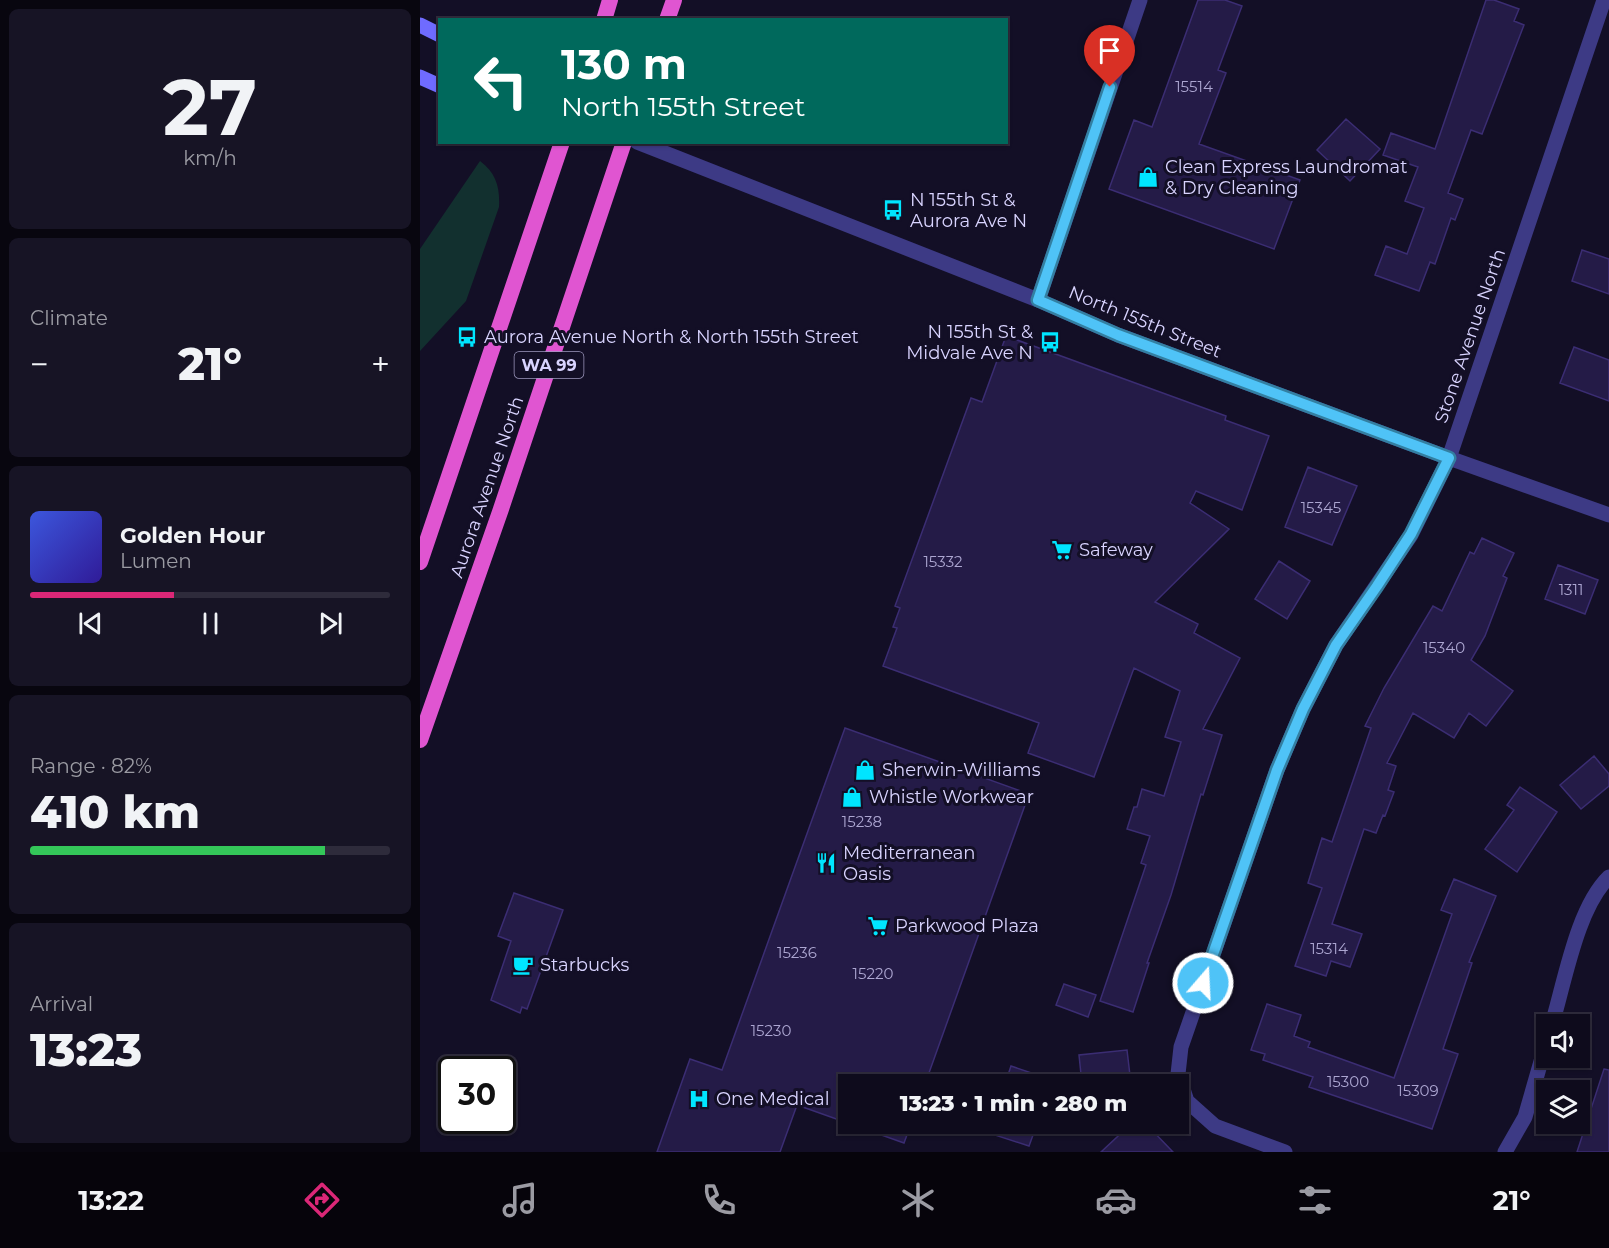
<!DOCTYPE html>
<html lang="en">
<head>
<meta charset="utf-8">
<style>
  :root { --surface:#0e0b1c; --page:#171425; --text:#f1f3f6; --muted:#9b9ba3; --line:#2e2b3b; --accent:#db2777 }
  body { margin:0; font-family:Montserrat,sans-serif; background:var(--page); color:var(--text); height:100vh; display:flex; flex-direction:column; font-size:22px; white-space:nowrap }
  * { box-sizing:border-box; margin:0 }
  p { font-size:20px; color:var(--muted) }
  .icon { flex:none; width:33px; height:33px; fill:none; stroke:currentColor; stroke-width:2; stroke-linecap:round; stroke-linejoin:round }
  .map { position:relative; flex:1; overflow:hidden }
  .side { display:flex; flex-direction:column; gap:9px; padding:9px; background:#08060f; width:420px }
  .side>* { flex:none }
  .hud { position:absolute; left:18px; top:18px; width:570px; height:126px; border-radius:0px; box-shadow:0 2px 4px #0004,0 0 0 2px var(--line); background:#00695c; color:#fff; overflow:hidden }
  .tools { position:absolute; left:1116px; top:1014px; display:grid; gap:12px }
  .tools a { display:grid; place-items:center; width:54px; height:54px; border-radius:0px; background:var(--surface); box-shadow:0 2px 4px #0004,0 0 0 2px var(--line); font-size:30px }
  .speed { position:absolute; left:18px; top:1056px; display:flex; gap:12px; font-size:30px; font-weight:700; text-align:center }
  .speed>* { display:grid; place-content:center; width:78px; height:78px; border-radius:50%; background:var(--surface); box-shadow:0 2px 4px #0004,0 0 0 2px var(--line); line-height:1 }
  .speed .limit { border:3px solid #111; border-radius:9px; background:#fff; color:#111 }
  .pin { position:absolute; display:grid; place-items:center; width:51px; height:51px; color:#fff; margin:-62px -26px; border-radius:50% 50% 50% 0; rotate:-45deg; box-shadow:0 0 6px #0007 }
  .pin .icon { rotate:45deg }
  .me { position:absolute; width:66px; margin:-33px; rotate:19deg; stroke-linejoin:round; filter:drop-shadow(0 0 4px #0008) }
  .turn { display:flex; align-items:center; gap:21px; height:126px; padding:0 24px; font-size:27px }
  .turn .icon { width:78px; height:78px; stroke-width:2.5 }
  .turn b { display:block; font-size:42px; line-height:51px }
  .big { font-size:45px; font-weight:800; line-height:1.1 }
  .side .tile { flex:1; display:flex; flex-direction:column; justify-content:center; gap:9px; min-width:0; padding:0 21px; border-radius:9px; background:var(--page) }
  .side .dial { align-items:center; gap:0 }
  .dial b { font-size:78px; line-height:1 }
  .song { display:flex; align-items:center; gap:18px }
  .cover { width:72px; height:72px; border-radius:9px; background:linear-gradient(135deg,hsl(230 70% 55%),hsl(250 70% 35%)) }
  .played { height:6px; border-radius:3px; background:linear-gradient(90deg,var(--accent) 40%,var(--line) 40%) }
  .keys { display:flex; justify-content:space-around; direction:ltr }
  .heat { display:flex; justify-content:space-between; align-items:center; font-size:33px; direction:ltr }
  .charge { height:9px; border-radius:4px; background:linear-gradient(90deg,#34c759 82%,var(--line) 0) }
  .trip { position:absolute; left:418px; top:1074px; width:351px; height:60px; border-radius:0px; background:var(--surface); box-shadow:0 2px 4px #0004,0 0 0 2px var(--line); font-weight:800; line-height:60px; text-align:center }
  .tab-bar { display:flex; height:96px; justify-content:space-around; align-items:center; background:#06040b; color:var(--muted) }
  .tab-bar .icon { width:42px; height:42px }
  .tab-bar .active { color:var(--accent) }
  .tab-bar b { font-size:27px; color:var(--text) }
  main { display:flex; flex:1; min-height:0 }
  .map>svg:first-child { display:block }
  .green { fill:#12302f }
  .building { fill:#241b47; stroke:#3b2d73; stroke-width:1.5 }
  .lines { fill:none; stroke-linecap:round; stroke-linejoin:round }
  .minor { stroke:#3d3a85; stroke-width:15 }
  .tertiary { stroke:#3d3a85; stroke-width:15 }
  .secondary { stroke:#6f6bff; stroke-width:15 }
  .trunk { stroke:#e055d1; stroke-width:16 }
  .route-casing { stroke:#337fa1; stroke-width:15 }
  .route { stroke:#4fc3f7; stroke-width:10 }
  .labels { text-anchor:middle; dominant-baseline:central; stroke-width:6; stroke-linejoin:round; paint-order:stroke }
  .number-label { font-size:15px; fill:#aca6d1 }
  .shield { fill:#130f26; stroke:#9e99be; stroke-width:1.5 }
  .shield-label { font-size:16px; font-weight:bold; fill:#d9d4ff }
  .poi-label { font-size:18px; fill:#d9d4ff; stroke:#130f26; text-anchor:start }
  .street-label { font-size:18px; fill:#d9d4ff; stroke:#130f26 }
</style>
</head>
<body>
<main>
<section class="side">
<div class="tile dial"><b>27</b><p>km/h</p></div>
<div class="tile"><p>Climate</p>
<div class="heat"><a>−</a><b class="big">21°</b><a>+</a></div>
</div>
<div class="tile">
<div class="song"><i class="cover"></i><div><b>Golden Hour</b><p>Lumen</p></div></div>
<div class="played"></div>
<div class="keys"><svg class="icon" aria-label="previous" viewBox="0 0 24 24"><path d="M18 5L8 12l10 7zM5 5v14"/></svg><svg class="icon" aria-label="pause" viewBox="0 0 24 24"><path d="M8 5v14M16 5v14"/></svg><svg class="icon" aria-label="next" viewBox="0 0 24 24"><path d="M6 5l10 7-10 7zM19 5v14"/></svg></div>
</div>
<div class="tile"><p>Range · 82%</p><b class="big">410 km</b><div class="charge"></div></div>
<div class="tile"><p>Arrival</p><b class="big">13:23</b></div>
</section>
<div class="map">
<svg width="1189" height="1152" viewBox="0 0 1189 1152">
  <rect width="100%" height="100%" fill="#130f26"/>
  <path class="green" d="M 60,161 C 76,173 80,187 79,207 L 46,301 L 0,351 L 0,249 Z"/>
  <path class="building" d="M 778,0 L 805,0 L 822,6 L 798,70 L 806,73 L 779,144 L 880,180 L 854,249 L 689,189 L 714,120 L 732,127 Z
    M 1066,0 L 1074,0 L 1099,9 L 1094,21 L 1104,25 L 1062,134 L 1051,130 L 1028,193 L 1043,199 L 1035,220 L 1031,218 L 1015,264 L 1010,262 L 999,291 L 955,275 L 966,246 L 987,254 L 1004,208 L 985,201 L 998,167 L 963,155 L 971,133 L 1015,149 Z
    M 926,119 L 960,149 L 930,181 L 897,150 Z
    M 1162,250 L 1189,259 L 1189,294 L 1152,281 Z
    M 586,336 L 806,416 L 805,420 L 849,436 L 822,510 L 776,491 L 770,503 L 809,529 L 735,602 L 778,624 L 774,633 L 820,658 L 783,729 L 802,735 L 783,795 L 781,794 L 751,895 L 727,963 L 729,963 L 713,1012 L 680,1001 L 726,865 L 721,863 L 730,836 L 707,829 L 714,807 L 717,807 L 722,789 L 744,796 L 761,742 L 745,737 L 760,691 L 714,668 L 674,777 L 608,753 L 619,723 L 463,666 L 477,628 L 473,627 L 480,608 L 475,606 L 551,398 L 562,402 Z
    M 1154,347 L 1189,360 L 1189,401 L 1140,383 Z
    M 888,467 L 937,486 L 912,545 L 865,527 Z
    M 1062,538 L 1094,553 L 1083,576 L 1087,578 L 1065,636 L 1051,660 L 1093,691 L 1066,726 L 1049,713 L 1034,738 L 993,713 L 967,763 L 976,766 L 968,790 L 974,792 L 965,816 L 963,815 L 956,833 L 944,829 L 912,924 L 942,934 L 930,967 L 911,961 L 906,976 L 875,966 L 902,888 L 888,883 L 902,838 L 912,842 L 951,728 L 945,726 L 964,688 L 1013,606 L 1022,611 L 1050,552 L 1054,554 Z
    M 859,561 L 890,581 L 867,619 L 835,599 Z
    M 1138,565 L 1178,580 L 1165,614 L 1125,599 Z
    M 425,728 L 609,794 L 505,1084 L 429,1084 L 429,1124 L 491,1124 L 484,1143 L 377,1105 L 360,1152 L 237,1152 L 270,1059 L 302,1070 Z
    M 1174,756 L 1189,774 L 1189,786 L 1161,809 L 1140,785 Z
    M 1100,787 L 1137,812 L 1097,872 L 1065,849 L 1094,810 L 1087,805 Z
    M 1034,879 L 1076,896 L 1049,962 L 1052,963 L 1023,1049 L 1038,1054 L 1012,1129 L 889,1087 L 893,1077 L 843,1060 L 845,1054 L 831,1050 L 847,1004 L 881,1015 L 874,1036 L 890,1042 L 888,1047 L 974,1078 L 1032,914 L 1021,910 Z
    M 94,893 L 143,910 L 107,1009 L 102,1007 L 100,1013 L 71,1000 L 91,941 L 78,936 Z
    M 644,984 L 676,995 L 668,1017 L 636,1005 Z
    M 707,1050 L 711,1084 L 662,1084 L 659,1055 Z
    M 591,1066 L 632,1080 L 630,1084 L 585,1084 Z
    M 1184,1069 L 1189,1070 L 1189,1152 L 1157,1152 Z
    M 572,1124 L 617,1124 L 609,1146 L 569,1133 Z
    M 711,1124 L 726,1124 L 753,1152 L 681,1152 Z"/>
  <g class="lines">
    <path class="minor" d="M 618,300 L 720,0
      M 1132,1024 C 1145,981 1157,908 1189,877
      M 865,1152 L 795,1126 L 767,1101 L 758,1074 L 761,1047 L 857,770 L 883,709 L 916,645 L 991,535 L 1029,458 L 1184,0
      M 1085,1152 L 1105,1117 L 1126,1044"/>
    <path class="tertiary" d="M 217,142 L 618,300 L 698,335 L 1029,458 L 1189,515"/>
    <path class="secondary" d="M 0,25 L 20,35
      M 0,77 L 20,86"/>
    <path class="trunk" d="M 184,20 L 190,0
      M 247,20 L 254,0
      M 0,562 L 142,142
      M 0,740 L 81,509 L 204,142"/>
  </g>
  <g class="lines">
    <g class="route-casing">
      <path id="route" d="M 690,87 L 618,300 L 698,335 L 1029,458 L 991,534 L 957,586 L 916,645 L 883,709 L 857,770 L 783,983"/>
    </g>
    <use href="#route" class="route"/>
  </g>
  <defs>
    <g id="shop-bare" transform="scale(1.62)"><path d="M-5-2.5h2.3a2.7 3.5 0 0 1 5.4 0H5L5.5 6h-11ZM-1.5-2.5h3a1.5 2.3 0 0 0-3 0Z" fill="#00e5ff" stroke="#130f26" stroke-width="2.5" paint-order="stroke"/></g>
    <g id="bus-bare" transform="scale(1.62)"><path d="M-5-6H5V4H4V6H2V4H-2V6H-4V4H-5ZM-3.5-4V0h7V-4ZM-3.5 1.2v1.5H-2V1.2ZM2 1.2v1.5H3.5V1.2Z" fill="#00e5ff" stroke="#130f26" stroke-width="2.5" paint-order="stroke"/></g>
    <g id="supermarket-bare" transform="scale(1.62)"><path d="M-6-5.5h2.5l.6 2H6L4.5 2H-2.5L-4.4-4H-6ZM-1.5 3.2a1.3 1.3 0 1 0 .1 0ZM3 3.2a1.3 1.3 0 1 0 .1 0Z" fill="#00e5ff" stroke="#130f26" stroke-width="2.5" paint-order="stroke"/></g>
    <g id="restaurant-bare" transform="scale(1.62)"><path d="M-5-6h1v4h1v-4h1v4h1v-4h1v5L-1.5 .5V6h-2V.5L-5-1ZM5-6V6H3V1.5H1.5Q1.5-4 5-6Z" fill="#00e5ff" stroke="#130f26" stroke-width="2.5" paint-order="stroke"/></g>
    <g id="cafe-bare" transform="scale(1.62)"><path d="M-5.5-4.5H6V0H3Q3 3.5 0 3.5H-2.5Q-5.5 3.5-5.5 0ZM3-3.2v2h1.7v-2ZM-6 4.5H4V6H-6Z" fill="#00e5ff" stroke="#130f26" stroke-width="2.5" paint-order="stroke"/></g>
    <g id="hospital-bare" transform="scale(1.62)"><path d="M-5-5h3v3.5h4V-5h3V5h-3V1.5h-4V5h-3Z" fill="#00e5ff" stroke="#130f26" stroke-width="2.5" paint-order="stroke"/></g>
  </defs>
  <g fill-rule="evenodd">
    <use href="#shop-bare" x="728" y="177"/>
    <use href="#bus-bare" x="473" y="210"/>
    <use href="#bus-bare" x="47" y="337"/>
    <use href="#bus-bare" x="630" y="342"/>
    <use href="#supermarket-bare" x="642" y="550"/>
    <use href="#shop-bare" x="445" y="770"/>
    <use href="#shop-bare" x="432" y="797"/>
    <use href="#restaurant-bare" x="406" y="863"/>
    <use href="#supermarket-bare" x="458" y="926"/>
    <use href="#cafe-bare" x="103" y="965"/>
    <use href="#hospital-bare" x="279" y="1099"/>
  </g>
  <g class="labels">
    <g class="number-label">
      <text x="774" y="86">15514</text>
      <text x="901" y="507">15345</text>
      <text x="523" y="561">15332</text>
      <text x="1151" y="589">1311</text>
      <text x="1024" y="647">15340</text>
      <text x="442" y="821">15238</text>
      <text x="909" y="948">15314</text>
      <text x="377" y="952">15236</text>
      <text x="453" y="973">15220</text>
      <text x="351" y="1030">15230</text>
      <text x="928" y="1081">15300</text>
      <text x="998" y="1090">15309</text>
    </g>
    <rect class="shield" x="94.5" y="352" width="69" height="26" rx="4.5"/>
    <g class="shield-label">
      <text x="129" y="365">WA 99</text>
    </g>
    <g class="poi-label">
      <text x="745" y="167">Clean Express Laundromat<tspan x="745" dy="21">&amp; Dry Cleaning</tspan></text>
      <text x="490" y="200">N 155th St &amp;<tspan x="490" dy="21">Aurora Ave N</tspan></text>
      <text x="613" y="332" text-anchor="end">N 155th St &amp;<tspan x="613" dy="21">Midvale Ave N</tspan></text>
      <text x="64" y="337">Aurora Avenue North &amp; North 155th Street</text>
      <text x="659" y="550">Safeway</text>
      <text x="462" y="770">Sherwin-Williams</text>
      <text x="449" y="797">Whistle Workwear</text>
      <text x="423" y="853">Mediterranean<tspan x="423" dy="21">Oasis</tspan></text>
      <text x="475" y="926">Parkwood Plaza</text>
      <text x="120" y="965">Starbucks</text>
      <text x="296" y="1099">One Medical</text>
    </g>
    <g class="street-label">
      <text transform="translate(725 322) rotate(22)">North 155th Street</text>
      <text transform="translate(1050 336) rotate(-71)">Stone Avenue North</text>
      <text transform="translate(67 487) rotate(-71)">Aurora Avenue North</text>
    </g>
  </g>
</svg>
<div class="tools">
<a><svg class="icon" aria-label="sound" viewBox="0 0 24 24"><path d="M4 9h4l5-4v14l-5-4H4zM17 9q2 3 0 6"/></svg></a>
<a><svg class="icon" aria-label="layers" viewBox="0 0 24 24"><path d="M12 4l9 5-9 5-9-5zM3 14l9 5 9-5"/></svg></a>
</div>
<div class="speed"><div class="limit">30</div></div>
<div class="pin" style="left:690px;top:87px;background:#d93025"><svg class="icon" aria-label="arrive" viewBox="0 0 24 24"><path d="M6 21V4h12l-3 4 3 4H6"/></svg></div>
<svg class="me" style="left:783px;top:983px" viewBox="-20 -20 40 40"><circle r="17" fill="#4fc3f7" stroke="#fff" stroke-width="3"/><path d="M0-11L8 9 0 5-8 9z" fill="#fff"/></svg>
<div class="trip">13:23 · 1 min · 280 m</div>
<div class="hud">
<div class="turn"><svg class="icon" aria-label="left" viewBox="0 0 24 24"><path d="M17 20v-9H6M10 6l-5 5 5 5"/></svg><div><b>130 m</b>North 155th Street</div></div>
</div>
</div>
</main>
<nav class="tab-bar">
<b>13:22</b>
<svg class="icon active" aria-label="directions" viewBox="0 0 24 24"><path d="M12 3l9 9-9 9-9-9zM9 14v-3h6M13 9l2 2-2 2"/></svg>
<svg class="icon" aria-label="music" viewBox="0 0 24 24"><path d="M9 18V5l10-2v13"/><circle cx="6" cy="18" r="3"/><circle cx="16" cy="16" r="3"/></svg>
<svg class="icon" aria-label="phone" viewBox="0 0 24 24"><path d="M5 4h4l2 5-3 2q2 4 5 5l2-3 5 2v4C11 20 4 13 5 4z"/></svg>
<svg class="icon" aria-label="climate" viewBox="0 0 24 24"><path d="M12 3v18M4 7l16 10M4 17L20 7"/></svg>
<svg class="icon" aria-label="car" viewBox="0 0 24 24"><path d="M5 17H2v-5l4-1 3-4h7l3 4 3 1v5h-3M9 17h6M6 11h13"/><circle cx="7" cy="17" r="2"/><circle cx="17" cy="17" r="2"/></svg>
<svg class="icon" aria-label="filters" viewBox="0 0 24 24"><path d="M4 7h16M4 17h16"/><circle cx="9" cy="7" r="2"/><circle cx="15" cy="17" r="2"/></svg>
<b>21°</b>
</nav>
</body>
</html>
